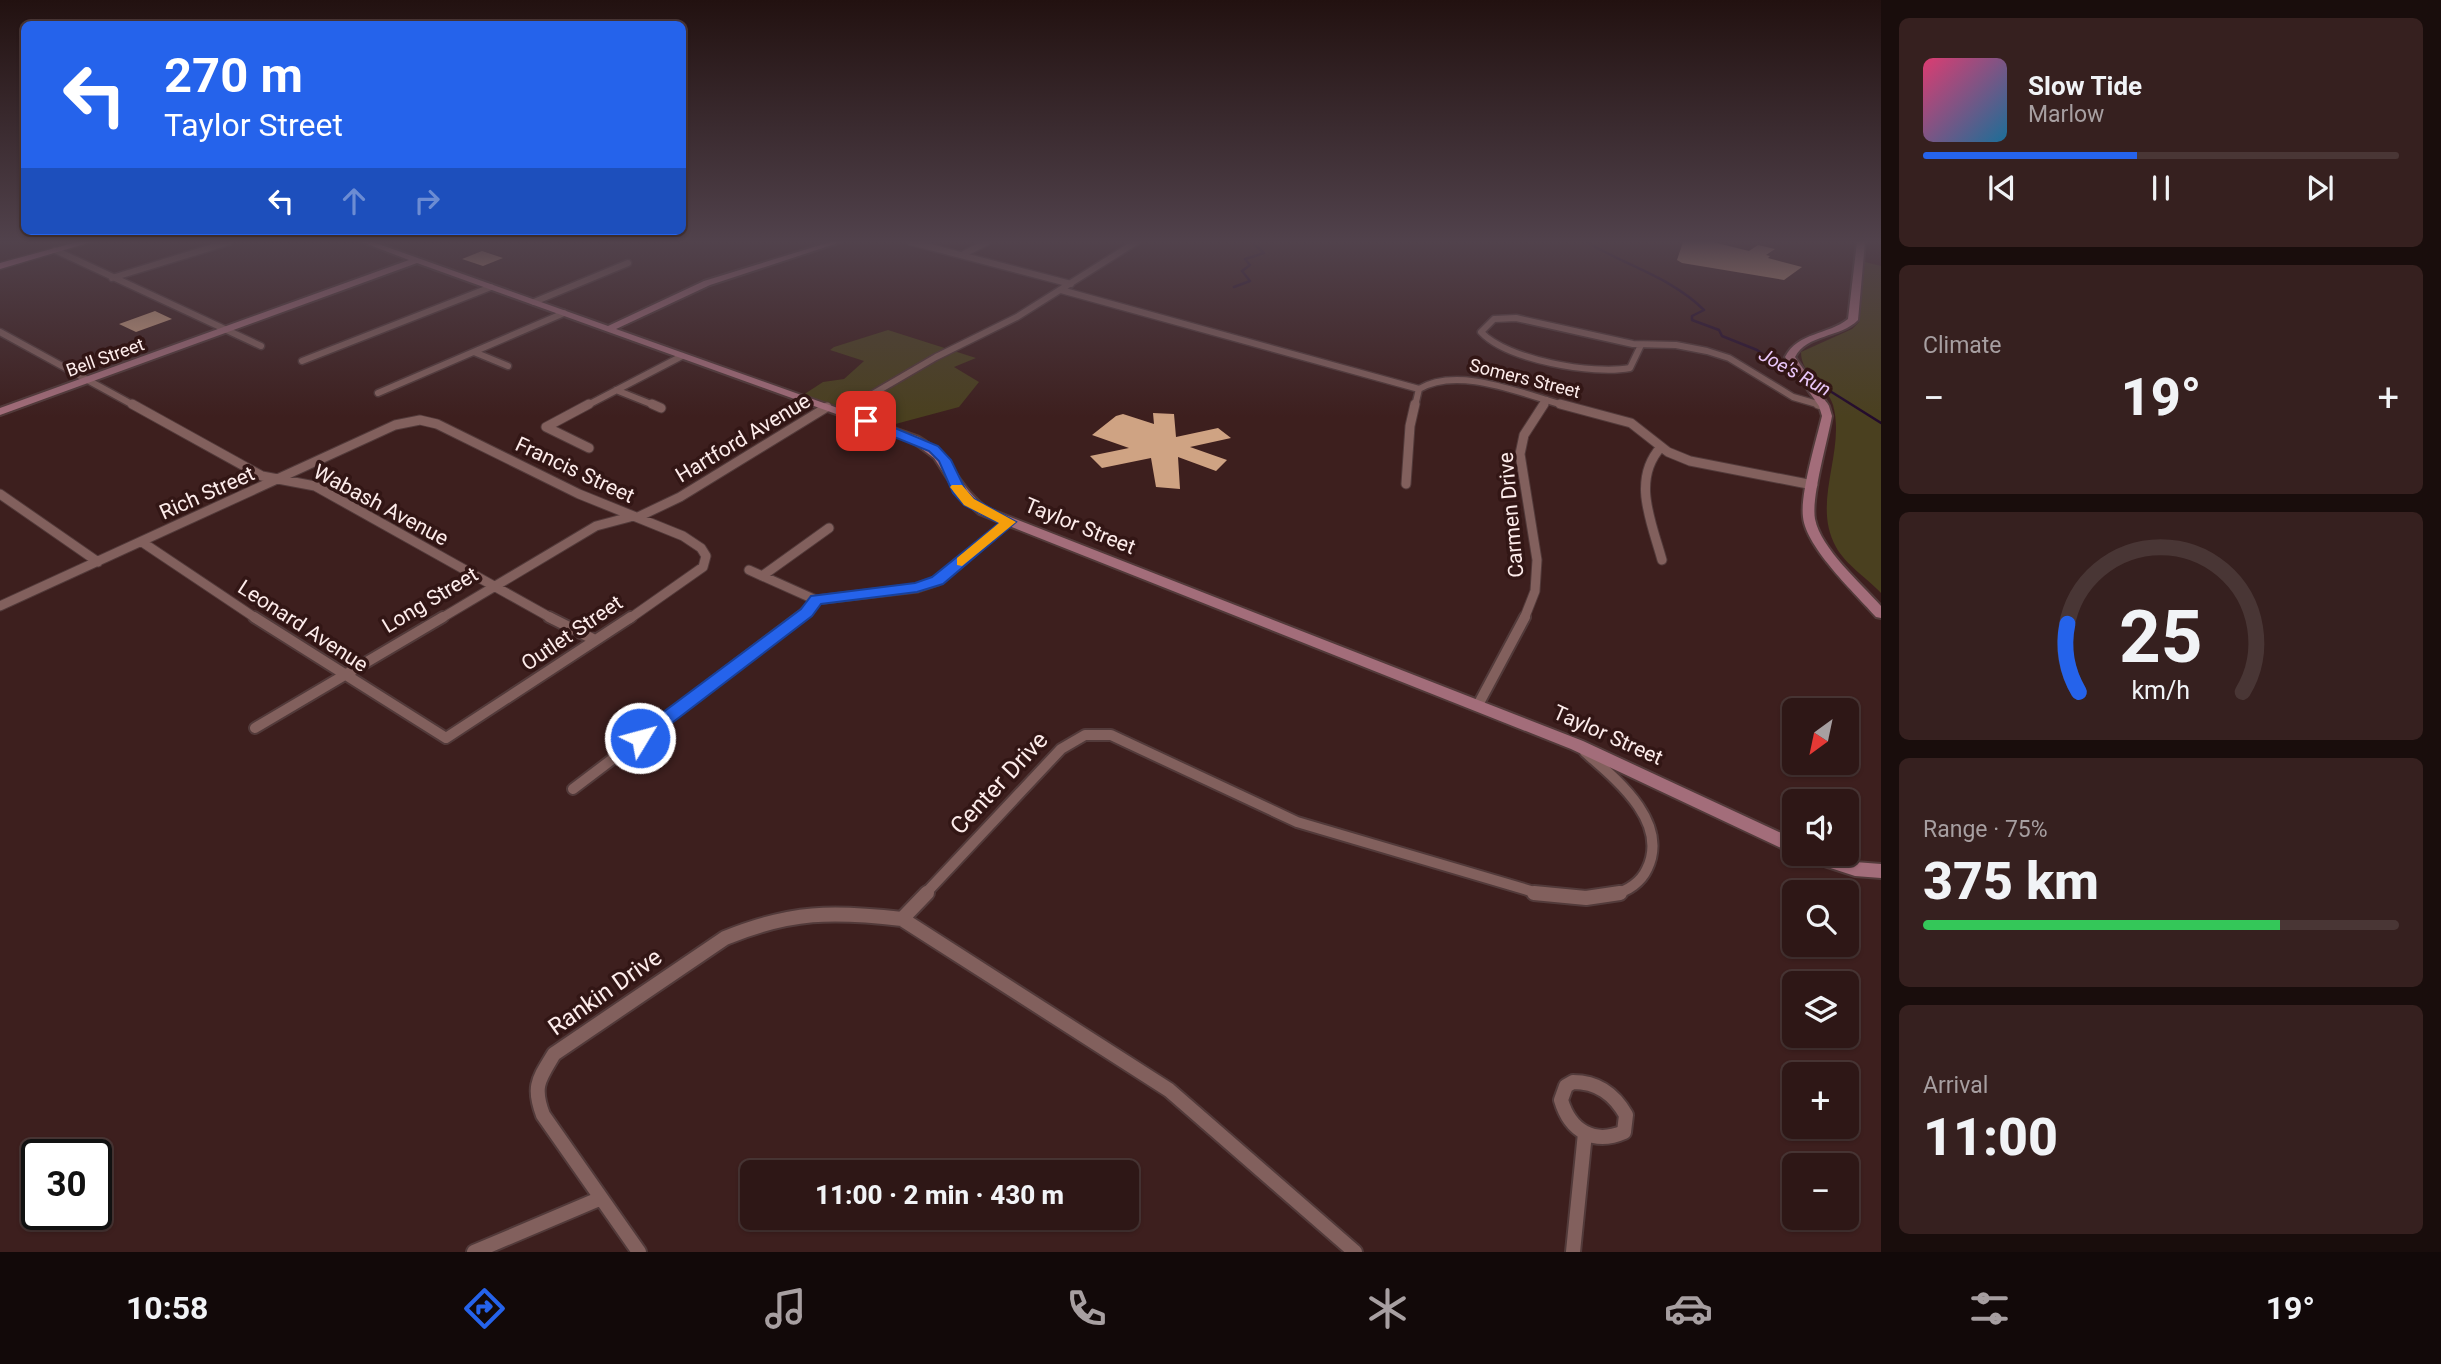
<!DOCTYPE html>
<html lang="en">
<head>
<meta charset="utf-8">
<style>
  :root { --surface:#2e1716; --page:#36201f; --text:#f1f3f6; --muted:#a79fa1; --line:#493635; --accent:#2563eb }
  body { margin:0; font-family:Roboto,sans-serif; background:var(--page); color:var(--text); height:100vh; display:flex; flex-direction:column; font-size:26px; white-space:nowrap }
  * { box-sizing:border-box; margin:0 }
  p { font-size:23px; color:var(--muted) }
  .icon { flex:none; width:38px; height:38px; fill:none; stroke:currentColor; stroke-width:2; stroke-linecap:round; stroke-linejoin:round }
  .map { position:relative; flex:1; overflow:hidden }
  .panel { display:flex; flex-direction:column; gap:18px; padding:18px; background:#190d0c; width:560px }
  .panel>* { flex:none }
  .hud { position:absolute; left:21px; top:21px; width:665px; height:214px; border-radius:10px; box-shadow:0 2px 5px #0004,0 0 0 2px var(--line); background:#2563eb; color:#fff; overflow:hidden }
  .needle { width:46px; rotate:213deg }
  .buttons { position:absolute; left:1782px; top:698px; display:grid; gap:14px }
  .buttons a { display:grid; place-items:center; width:77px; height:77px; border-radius:10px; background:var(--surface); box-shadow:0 2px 5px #0004,0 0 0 2px var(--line); font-size:35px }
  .speed { position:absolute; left:21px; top:1139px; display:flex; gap:14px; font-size:35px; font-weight:700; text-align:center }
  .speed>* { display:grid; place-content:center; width:91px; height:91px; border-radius:50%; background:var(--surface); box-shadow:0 2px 5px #0004,0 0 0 2px var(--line); line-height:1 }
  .speed .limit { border:4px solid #111; border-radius:10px; background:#fff; color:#111 }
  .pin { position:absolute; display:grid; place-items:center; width:60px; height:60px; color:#fff; margin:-30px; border-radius:14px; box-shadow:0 4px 10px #0006 }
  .me { position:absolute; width:77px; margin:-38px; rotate:53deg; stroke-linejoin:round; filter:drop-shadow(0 0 5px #0008) }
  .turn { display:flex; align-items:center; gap:24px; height:147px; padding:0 28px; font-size:32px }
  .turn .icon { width:91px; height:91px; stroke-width:2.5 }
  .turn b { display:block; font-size:49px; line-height:60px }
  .lanes { display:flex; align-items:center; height:66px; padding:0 28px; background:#0003; justify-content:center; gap:35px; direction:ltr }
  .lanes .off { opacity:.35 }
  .big { font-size:52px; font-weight:800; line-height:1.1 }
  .panel .tile { flex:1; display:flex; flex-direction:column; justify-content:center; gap:10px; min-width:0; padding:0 24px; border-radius:10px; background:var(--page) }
  .panel .dial { align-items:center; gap:0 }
  .dial svg { height:182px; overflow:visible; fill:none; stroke:var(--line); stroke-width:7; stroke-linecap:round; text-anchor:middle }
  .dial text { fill:var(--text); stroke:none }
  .song { display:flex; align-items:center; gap:21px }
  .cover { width:84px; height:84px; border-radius:10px; background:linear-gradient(135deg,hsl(340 70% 55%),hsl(200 70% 35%)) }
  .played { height:7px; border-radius:4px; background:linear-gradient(90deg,var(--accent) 45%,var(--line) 45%) }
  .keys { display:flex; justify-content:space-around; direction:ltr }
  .heat { display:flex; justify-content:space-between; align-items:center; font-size:38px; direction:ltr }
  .charge { height:10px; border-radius:5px; background:linear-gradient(90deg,#34c759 75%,var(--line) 0) }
  .trip { position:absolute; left:740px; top:1160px; width:399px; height:70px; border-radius:10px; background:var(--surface); box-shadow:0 2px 5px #0004,0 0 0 2px var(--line); font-weight:800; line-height:70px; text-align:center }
  .tabs { display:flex; height:112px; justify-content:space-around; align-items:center; background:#120909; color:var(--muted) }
  .tabs .icon { width:49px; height:49px }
  .tabs .on { color:var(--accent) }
  .tabs b { font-size:32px; color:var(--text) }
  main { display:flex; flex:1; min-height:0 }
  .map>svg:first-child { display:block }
  .green { fill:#4a401f }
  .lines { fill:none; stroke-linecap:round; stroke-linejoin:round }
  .stream { stroke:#230b2c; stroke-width:2.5 }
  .building { fill:#cfa383 }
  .street-far3-casing { stroke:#523a3a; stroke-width:9 }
  .street-far2-casing { stroke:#523a3a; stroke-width:11 }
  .street-far1-casing { stroke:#523a3a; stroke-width:14 }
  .street-casing { stroke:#523a3a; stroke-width:18 }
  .secondary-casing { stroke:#523a3a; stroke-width:4 }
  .primary-casing { stroke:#523a3a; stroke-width:3 }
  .street-far3 { stroke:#82605d; stroke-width:6 }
  .street-far2 { stroke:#82605d; stroke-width:9 }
  .street-far1 { stroke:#82605d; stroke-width:10 }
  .street { stroke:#82605d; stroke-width:14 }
  .secondary { fill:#a36d7a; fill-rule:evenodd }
  .primary { fill:#c57a98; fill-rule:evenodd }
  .route { fill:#2563eb; stroke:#184099; stroke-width:2 }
  .slow { fill:#f59e0b }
  .labels { text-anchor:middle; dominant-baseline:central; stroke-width:7; stroke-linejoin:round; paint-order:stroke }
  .far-street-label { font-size:18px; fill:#fdeceb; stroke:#321615 }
  .far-water-label { font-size:19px; font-style:italic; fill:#eac7fa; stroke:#321615 }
  .street-label { font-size:21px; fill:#fdeceb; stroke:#321615 }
  .near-street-label { font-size:24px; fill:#fdeceb; stroke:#321615 }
</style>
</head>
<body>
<main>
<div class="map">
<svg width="1881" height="1252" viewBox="0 0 1881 1252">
  <rect width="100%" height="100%" fill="#3d1f1e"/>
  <path class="green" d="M 1865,262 L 1881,266 L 1881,593 C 1868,579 1845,564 1836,547 C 1811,502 1846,452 1833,405 C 1827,384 1801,376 1801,352 L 1852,329 L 1859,322 Z
    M 888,330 L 976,358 L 954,367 L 979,382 L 959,407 L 888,426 L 803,395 L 823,382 L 844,379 L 864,361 L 830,350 L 834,347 Z"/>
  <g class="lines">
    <path class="stream" d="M 1587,242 C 1626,266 1671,277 1704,310 L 1692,316 L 1692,320 L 1719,330 L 1722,336 L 1757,350 L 1779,366 L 1799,373
      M 1234,287 L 1250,281 L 1242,271 L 1250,265 L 1245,259 L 1264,253 L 1252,242
      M 1806,376 L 1881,423"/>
  </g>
  <path class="building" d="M 1683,242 L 1713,242 L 1749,251 L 1758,245 L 1775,249 L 1766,255 L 1770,256 L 1768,258 L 1802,267 L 1784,280 L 1682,263 L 1677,260 Z
    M 482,251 L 503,258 L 483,266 L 462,259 Z
    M 155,311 L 172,319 L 136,332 L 119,324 Z
    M 1153,413 L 1174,414 L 1176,437 L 1218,428 L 1231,438 L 1190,447 L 1227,460 L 1216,471 L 1178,457 L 1180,489 L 1156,487 L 1151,458 L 1102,468 L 1090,456 L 1129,448 L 1092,435 L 1116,416 L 1123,414 L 1154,424 Z"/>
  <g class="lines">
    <g class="street-far3-casing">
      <path id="street-far3" d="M 911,242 L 1071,284
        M 55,250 L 261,346
        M 962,255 L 987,242
        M 112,278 L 229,242
        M 1061,290 L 1419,389 C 1459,365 1524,395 1567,406
        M 534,302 L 628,263
        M 0,332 L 135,406
        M 1641,345 L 1630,368 C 1593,375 1507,360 1481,332 L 1494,319 L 1516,318 L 1633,344 L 1676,345 L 1707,351 L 1729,358 L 1793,397 L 1824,406
        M 474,352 L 508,366
        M 302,361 L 491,287
        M 616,390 L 656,406
        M 378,393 L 564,313
        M 586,406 L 682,356
        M 852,406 L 936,357 L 1017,317 L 1136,242
        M 1415,406 L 1419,389
        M 1543,406 L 1547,400"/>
    </g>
    <g class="street-far2-casing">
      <path id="street-far2" d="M 132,404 L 262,476 L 315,486 L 553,619
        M 652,404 L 661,408
        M 1560,404 L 1631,423 L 1668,452 L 1690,461 L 1813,485
        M 1818,404 L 1824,406
        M 842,412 L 855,404
        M 1661,447 C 1631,480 1652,523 1662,560
        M 589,448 L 546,427 L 589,404
        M 1406,484 L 1410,426 L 1415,404
        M 0,494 L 98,562
        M 638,517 L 680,497 L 827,407
        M 142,542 L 257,619
        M 749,570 L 816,600
        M 762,576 L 829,528
        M 0,606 L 395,425 L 420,420 L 437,424 L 579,494 L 683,536 L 701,548 L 706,556 L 703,567 L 629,619
        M 440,619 L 596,526 L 630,517
        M 797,619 L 816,600 L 917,588 L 938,581 L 1009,522
        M 1524,619 L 1535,591 L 1537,560 L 1520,454 L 1524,435 L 1544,404"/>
    </g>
    <g class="street-far1-casing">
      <path id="street-far1" d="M 254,617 L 446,738 L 631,617
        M 549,617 L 595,640
        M 1478,705 L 1525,617
        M 255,728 L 443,617
        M 1585,752 C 1616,779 1670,822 1647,869 C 1641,882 1628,891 1614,894
        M 573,789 L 800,617
        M 925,894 L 1061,749 L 1085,735 L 1111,735 L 1297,822 L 1541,894"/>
    </g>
    <g class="street-casing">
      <path id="street" d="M 927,893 L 902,919 L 1169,1090 L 1355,1252
        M 1534,893 L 1586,898 L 1620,893
        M 1573,1082 C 1598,1082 1614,1094 1626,1115 L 1624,1132 C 1594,1145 1570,1131 1561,1100 L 1566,1086 Z
        M 474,1252 L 599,1199
        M 639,1252 L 543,1115 C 532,1086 539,1079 554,1054 L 725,938 C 791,911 833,911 902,919
        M 1573,1252 L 1585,1133"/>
    </g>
    <g class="secondary-casing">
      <path id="secondary" d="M 362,242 L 373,242 L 608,326 L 704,281 L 830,242 L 841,242 L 710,285 L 616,329 L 919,437 C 954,457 956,485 987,508 L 1583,741 L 1794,839 L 1794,854 L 1571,749 L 979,514 L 958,495 L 934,458 L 911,441 L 417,263 L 0,415 L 0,408 L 409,260 Z
        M 1857,242 L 1865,242 L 1858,320 C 1840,338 1807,334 1795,357 L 1829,406 L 1832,416 C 1828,439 1811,498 1815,519 C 1821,549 1861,583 1881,606 L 1881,618 L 1876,617 C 1856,594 1806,548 1803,517 C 1800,494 1816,441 1822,416 L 1819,406 L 1785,357 C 1798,332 1828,335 1848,319 Z
        M 1800,854 L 1830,854 L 1855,862 L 1881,864 L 1881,878 L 1855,876 L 1803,859 Z"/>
    </g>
    <g class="primary-casing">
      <path id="primary" d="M 77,242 L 91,242 L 0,269 L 0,263 Z"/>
    </g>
    <use href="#street-far3" class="street-far3"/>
    <use href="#street-far2" class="street-far2"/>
    <use href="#street-far1" class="street-far1"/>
    <use href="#street" class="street"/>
    <use href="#secondary" class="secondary"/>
    <use href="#primary" class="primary"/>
  </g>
  <linearGradient id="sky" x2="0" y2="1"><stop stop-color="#221110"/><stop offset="0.58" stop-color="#51424c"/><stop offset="1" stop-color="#51424c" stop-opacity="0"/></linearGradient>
  <rect width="1881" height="417" fill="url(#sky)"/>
  <path class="route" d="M 862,418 L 871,418 L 938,446 L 951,460 L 966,491 L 974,499 L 1016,522 L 943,584 L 917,592 L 821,604 L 812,616 L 647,742 L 634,742 L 632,738 L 634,734 L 801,609 L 811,596 L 915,583 L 932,577 L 999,523 L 964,505 L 953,493 L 939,461 L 929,451 L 862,424 Z"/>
  <path class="slow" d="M 952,485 L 962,485 L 974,499 L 1016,522 L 962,566 L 957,565 L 957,558 L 999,523 L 964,505 L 950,487 Z"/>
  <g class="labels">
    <g class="far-street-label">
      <text transform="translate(105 357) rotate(-20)">Bell Street</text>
      <text transform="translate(1525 378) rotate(14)">Somers Street</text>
    </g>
    <g class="far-water-label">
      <text transform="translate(1795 372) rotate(29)">Joe's Run</text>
    </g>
    <g class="street-label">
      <text transform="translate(743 438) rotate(-31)">Hartford Avenue</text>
      <text transform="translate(575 470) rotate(25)">Francis Street</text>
      <text transform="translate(207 493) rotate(-24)">Rich Street</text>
      <text transform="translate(381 505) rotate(28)">Wabash Avenue</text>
      <text transform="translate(1511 515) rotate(-95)">Carmen Drive</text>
      <text transform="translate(1080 526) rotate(22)">Taylor Street</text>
      <text transform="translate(430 600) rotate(-31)">Long Street</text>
      <text transform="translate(303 626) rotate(33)">Leonard Avenue</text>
      <text transform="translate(572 633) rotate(-34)">Outlet Street</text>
      <text transform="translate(1608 735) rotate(24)">Taylor Street</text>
    </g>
    <g class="near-street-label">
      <text transform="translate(999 783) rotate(-47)">Center Drive</text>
      <text transform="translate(605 992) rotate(-35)">Rankin Drive</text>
    </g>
  </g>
</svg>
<div class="buttons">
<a><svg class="needle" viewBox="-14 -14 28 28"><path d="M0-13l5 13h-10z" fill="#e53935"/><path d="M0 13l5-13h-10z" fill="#a79fa1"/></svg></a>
<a><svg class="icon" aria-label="sound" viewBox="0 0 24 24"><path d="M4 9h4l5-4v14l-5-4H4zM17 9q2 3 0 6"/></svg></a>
<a><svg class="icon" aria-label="search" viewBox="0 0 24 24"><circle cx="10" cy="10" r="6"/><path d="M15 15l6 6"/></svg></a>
<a><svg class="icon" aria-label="layers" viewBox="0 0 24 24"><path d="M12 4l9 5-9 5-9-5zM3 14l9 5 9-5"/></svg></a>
<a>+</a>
<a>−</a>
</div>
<div class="speed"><div class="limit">30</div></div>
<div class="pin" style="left:866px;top:421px;background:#d93025"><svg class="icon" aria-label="arrive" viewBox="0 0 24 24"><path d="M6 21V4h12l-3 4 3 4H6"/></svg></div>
<svg class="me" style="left:640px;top:738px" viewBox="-20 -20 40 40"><circle r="17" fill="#2563eb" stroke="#fff" stroke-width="3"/><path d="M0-11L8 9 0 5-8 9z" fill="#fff"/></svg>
<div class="trip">11:00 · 2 min · 430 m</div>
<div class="hud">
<div class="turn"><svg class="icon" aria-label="left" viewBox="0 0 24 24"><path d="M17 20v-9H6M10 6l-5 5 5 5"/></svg><div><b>270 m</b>Taylor Street</div></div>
<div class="lanes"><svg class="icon" aria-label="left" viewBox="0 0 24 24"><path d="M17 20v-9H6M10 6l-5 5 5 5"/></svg><svg class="icon off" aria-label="ahead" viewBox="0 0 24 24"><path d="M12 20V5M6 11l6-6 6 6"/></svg><svg class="icon off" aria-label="right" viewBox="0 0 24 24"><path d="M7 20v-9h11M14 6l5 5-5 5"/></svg></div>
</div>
</div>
<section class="panel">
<div class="tile">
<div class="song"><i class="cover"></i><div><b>Slow Tide</b><p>Marlow</p></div></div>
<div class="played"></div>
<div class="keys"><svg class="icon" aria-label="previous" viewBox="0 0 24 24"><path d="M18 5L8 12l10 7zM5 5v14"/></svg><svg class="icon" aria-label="pause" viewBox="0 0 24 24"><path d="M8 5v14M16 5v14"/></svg><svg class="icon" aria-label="next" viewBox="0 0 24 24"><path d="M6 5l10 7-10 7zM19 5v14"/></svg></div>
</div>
<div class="tile"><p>Climate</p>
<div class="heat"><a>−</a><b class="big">19°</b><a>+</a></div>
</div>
<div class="tile dial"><svg viewBox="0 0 100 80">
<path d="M14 69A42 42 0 1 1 86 69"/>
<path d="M14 69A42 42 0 0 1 9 39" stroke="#2563eb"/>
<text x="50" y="56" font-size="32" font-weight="700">25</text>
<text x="50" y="72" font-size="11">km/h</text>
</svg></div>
<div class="tile"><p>Range · 75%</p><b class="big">375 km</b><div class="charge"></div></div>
<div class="tile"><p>Arrival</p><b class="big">11:00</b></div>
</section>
</main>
<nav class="tabs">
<b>10:58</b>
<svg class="icon on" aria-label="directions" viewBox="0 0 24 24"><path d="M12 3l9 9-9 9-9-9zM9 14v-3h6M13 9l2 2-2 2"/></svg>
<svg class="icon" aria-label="music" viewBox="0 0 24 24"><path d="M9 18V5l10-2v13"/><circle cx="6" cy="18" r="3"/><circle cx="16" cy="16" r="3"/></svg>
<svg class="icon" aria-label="phone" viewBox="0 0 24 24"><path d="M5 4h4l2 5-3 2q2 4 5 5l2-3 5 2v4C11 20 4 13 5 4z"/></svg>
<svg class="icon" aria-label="climate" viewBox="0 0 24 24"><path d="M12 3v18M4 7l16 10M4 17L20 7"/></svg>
<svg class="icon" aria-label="car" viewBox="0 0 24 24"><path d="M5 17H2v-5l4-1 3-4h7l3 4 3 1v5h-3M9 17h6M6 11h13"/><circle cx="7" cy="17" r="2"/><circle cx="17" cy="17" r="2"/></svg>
<svg class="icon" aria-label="filters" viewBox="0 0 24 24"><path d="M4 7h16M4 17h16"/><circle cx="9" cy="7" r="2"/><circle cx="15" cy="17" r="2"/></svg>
<b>19°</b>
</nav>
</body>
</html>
